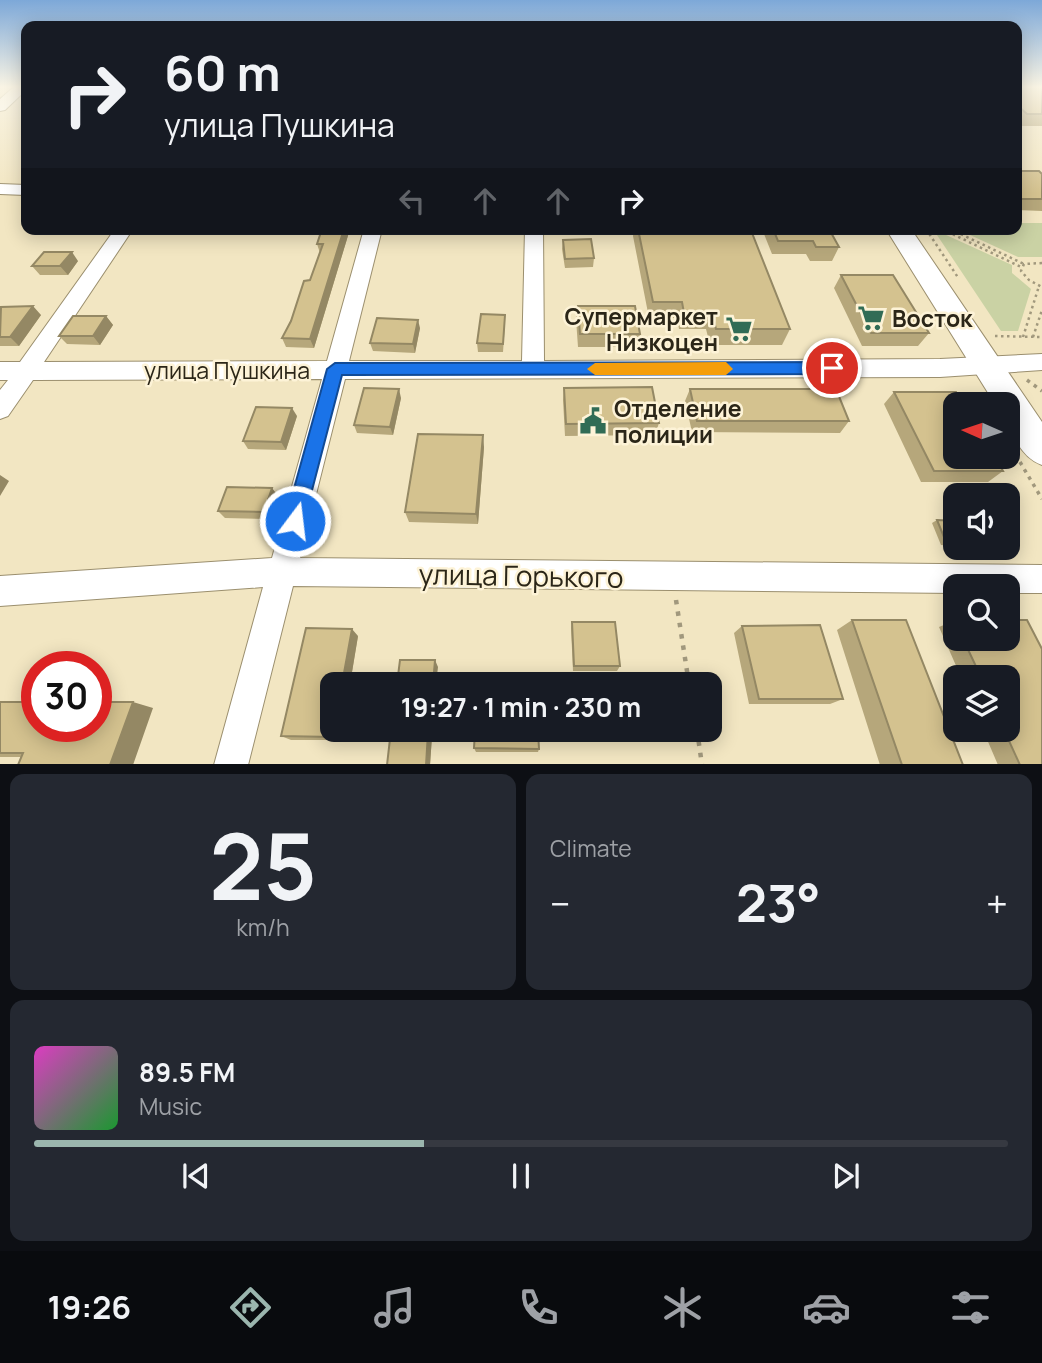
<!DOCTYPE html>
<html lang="en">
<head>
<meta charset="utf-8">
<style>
  :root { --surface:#171b24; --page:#242831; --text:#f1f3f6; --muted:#9ea1a6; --line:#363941; --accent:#9bb6ae }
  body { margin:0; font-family:Manrope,sans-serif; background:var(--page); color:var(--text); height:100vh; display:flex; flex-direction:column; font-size:26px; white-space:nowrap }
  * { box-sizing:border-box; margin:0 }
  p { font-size:23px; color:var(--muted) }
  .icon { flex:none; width:38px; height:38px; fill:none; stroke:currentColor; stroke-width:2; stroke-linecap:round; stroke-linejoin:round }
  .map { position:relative; height:764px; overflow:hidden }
  .drawer { display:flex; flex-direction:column; gap:10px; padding:10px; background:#0d0f14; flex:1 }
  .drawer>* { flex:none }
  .top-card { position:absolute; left:21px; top:21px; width:1001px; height:214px; border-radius:14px; box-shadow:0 4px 18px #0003; background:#171b24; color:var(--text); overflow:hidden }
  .needle { width:46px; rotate:273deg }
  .fabs { position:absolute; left:943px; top:392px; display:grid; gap:14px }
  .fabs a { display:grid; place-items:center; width:77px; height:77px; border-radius:14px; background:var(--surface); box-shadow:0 4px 18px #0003; font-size:35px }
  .speed { position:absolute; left:21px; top:651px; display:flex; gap:14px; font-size:35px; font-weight:700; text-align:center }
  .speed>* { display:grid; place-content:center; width:91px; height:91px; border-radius:50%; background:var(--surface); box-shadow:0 4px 18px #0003; line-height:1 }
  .speed .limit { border:10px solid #d22; background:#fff; color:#111 }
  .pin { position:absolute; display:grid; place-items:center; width:60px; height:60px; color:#fff; margin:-30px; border:4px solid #fff; border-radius:50%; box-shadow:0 2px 7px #0007 }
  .me { position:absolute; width:77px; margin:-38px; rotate:15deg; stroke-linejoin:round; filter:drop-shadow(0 0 5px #0008) }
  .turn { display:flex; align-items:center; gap:24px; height:147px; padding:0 28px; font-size:32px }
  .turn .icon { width:91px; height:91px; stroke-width:2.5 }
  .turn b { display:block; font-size:49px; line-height:60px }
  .lanes { display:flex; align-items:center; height:66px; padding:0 28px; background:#0003; justify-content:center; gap:35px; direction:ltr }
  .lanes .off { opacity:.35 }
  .big { font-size:52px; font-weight:700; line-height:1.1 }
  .drawer .tile { flex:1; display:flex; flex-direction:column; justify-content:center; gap:10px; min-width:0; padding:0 24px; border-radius:14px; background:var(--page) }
  .drawer .dial { align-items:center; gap:0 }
  .dial b { font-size:91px; line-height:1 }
  .song { display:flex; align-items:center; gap:21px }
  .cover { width:84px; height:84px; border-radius:10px; background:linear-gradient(135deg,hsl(310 70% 55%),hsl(130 70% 35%)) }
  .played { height:7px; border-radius:4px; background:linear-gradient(90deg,var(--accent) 40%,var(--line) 40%) }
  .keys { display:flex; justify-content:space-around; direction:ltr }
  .heat { display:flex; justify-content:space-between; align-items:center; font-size:38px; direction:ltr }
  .drawer .tiles { flex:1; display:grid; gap:10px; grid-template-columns:1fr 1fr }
  .tile:last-child { grid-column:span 2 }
  .trip { position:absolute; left:320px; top:672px; width:402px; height:70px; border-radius:14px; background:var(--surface); box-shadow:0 4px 18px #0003; font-weight:700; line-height:70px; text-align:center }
  .menu { display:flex; height:112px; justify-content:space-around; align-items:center; background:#090b0e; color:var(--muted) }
  .menu .icon { width:49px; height:49px }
  .menu .on { color:var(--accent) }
  .menu b { font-size:32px; color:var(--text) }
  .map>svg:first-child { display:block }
  .green { fill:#cad2a4 }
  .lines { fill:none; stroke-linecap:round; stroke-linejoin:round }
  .street-casing { stroke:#9b8f6e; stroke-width:2 }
  .secondary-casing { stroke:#9b8f6e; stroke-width:2 }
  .path-far2 { stroke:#a1987d; stroke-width:2.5; stroke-dasharray:2.5 3.5; stroke-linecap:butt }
  .path-far1 { stroke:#a1987d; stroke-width:3.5; stroke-dasharray:3.5 5; stroke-linecap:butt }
  .path { stroke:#a1987d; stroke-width:4.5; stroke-dasharray:4.5 7; stroke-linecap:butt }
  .street { fill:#fff; fill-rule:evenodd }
  .secondary { fill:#fff; fill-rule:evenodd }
  .wall { fill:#b6a77b }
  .shaded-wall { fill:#948864 }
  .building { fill:#d4c28f; stroke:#948864; stroke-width:2 }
  .route { fill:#1a73e8; stroke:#114b97; stroke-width:2 }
  .slow { fill:#f59e0b }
  .labels { text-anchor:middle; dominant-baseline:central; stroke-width:5; stroke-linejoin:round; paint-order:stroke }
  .poi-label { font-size:23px; font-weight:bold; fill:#2b2618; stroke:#fdf3d7; text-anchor:start }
  .street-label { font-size:23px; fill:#2b2618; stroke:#fdf3d7 }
  .near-street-label { font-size:28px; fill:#2b2618; stroke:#fdf3d7 }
</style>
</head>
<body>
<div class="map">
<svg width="1042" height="765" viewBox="0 0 1042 765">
  <rect width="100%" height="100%" fill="#f2e6c2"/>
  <path class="green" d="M 1017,223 L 1042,223 L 1042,257 L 1018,257 L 957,229 L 1017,229 Z
    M 933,229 L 1012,265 L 1012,273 L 1031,289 L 1018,331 L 1001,331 Z"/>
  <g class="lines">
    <g class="street-casing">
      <path id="street" d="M 15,86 L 26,86 L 26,90 L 5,110 L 0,111 L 0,99 Z
        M 0,184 L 26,185 L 26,195 L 0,194 Z
        M 115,229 L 133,229 L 44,362 L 327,361 L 364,229 L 382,229 L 349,361 L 522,361 L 525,229 L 543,229 L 544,361 L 940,359 L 1042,354 L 1042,370 L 940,377 L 345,379 L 300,558 L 1042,565 L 1042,593 L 1008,593 L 1008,586 L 956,586 L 956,593 L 293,586 L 248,765 L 214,765 L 263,587 L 0,606 L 0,576 L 272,558 L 322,379 L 33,380 L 8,416 L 0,419 L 0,390 L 8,380 L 0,380 L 0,362 L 20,362 Z"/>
    </g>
    <g class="secondary-casing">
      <path id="secondary" d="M 886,229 L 911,229 L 1042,422 L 1042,465 C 1018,456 1008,428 1008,404 L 995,404 Z"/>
    </g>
    <path class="path-far2" d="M 926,229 L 959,279
      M 942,229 L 1021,267
      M 950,229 L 1024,264
      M 1042,263 L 1024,264 L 1021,271 L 1029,280 L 1042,287
      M 995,336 L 1042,337
      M 1023,337 L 1039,286
      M 1033,337 L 1042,310"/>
    <path class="path-far1" d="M 1027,380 L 1042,391
      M 1020,462 L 1042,499"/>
    <path class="path" d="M 676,600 L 689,684
      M 697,730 L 702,765"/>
    <use href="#street" class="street"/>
    <use href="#secondary" class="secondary"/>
  </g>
  <path class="wall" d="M 1017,86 L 1042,86 L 1042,126 L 1019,126 L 1017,124 Z
    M 1017,171 L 1042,174 L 1042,211 L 1017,210 Z
    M 350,229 L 314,348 L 286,347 L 282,338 L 310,280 L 320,253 L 317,244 Z
    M 634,229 L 741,229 L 790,329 L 782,345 L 710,345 L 706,329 L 679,329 L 677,318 L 649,318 L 633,236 Z
    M 762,229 L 829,229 L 839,247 L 832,261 L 810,261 L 806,254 L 772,254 Z
    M 563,240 L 594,258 L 593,267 L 565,268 L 562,249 Z
    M 78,261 L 68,275 L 40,275 L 32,266 Z
    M 841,275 L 929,333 L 918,346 L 862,346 L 834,288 Z
    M 578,306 L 640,334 L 637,347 L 578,347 L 576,319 Z
    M 0,307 L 41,315 L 19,346 L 0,346 Z
    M 106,316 L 113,325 L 100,345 L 67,344 L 59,336 Z
    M 505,324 L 503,352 L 478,352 L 477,343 Z
    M 420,328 L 415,353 L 373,351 L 370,343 Z
    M 564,388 L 659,423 L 655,435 L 565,436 L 563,400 Z
    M 690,389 L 849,421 L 840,433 L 692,432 L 685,401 Z
    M 894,392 L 1003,471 L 988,482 L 921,482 L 884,404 Z
    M 401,398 L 393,435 L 357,433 L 354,425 Z
    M 297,416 L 286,450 L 248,449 L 243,441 Z
    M 484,447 L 478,524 L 409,522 L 405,512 Z
    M 272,488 L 277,495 L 269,519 L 225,518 L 218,511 Z
    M 937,520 L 956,521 L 956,546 L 941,545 L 932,523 Z
    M 852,620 L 963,765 L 880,765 L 837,630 Z
    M 956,620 L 956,639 L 1008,639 L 1042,765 L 998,765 L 983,730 L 1008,730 L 1008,677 L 961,677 L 939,627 Z
    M 572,622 L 620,666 L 617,671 L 573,671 L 571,628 Z
    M 742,626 L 843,699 L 830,704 L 749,704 L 734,633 Z
    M 358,636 L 350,684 L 332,684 L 340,740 L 291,740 L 281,736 Z
    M 0,702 L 153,708 L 21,757 L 0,757 Z
    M 391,730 L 538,730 L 539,749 L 538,752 L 476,752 L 474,748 L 475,736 L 432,736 L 430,765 L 387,765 Z"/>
  <path class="shaded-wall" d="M 344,229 L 350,229 L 314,348 L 310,339 Z
    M 72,252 L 78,261 L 68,275 L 60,266 Z
    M 33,306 L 41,315 L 19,346 L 10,337 Z
    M 106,316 L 113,325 L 100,345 L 93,336 Z
    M 418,320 L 420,328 L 415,353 L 413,344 Z
    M 399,389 L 401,398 L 393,435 L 390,427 Z
    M 292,408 L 297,416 L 286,450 L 281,442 Z
    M 483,435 L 484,447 L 478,524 L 476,514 Z
    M 0,475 L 9,481 L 0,496 Z
    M 272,488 L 277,495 L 269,519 L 264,512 Z
    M 352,629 L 358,636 L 350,684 L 342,684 Z
    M 435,660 L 438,667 L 436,684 L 433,684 Z
    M 133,702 L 153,708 L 133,765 L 110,765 Z
    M 334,730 L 342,730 L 340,740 L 333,737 Z
    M 428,733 L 432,736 L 430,765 L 426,765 Z"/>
  <path class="building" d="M 1017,86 L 1042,86 L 1042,114 L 1027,114 L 1017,105 Z
    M 1017,171 L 1039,171 L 1042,174 L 1042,199 L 1017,199 Z
    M 322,229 L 344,229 L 310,339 L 282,338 L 291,321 L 304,281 L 310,280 L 323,244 L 317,244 Z
    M 638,229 L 741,229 L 742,233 L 752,233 L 790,329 L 716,329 L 712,313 L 684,313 L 682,302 L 653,302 Z
    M 773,229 L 829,229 L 839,247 L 816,247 L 813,241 L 778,241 Z
    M 591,239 L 594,258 L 565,259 L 563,240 Z
    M 44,252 L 72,252 L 60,266 L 32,266 Z
    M 841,275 L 893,275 L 929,333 L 871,333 Z
    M 33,306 L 10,337 L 0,337 L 1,307 Z
    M 578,306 L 635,306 L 640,334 L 580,334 Z
    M 481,314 L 505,315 L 503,344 L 477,343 Z
    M 73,316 L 106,316 L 93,336 L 59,336 Z
    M 377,318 L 418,320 L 413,344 L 370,343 Z
    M 652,387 L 659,423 L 566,424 L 564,388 Z
    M 364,388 L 399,389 L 390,427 L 354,425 Z
    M 690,389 L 836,389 L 849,421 L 697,421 Z
    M 894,392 L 956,392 L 964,404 L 956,404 L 956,457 L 995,457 L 1003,471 L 934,471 Z
    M 256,407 L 292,408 L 281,442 L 243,441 Z
    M 418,434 L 483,435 L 476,514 L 405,512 Z
    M 227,487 L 272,488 L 264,512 L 218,511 Z
    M 937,520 L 956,521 L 956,542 L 946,542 Z
    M 852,620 L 906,620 L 963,765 L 902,765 Z
    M 1008,620 L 1027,620 L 1042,649 L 1042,765 L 1020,765 L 1004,730 L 1008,730 L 1008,677 L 981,677 L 963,639 L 1008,639 Z
    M 572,622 L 615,622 L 620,666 L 574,666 Z
    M 820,625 L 843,699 L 759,699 L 742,626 Z
    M 306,628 L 352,629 L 342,684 L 332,684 L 332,730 L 334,730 L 333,737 L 281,736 Z
    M 400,660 L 435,660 L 433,684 L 397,684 Z
    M 0,702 L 37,702 L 37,726 L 96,726 L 96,702 L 133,702 L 110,765 L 18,765 L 23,753 L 0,753 Z
    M 391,730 L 538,730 L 539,749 L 474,748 L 475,732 L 428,733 L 426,765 L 387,765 Z"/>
  <linearGradient id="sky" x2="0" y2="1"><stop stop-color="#7da8d8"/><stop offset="0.45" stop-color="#f9f4e4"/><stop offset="1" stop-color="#f9f4e4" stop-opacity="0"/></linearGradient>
  <rect width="1042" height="193" fill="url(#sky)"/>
  <path class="route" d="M 832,362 L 840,368 L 832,374 L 342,375 L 304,521 L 301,528 L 295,530 L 288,528 L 285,521 L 327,369 L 335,363 Z"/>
  <path class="slow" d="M 726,362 L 733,369 L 726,375 L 595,375 L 587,369 L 595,363 Z"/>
  <defs>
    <g id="supermarket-bare" transform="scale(2.1)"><path d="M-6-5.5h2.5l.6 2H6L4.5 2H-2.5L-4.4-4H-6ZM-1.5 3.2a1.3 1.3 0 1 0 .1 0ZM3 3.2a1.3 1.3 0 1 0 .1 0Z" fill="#316c55" stroke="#fdf3d7" stroke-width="2.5" paint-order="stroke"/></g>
    <g id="civic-bare" transform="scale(2.1)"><path d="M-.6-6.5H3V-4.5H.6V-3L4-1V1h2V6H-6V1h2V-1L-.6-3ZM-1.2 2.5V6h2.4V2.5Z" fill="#316c55" stroke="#fdf3d7" stroke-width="2.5" paint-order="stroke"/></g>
  </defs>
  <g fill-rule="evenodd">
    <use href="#supermarket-bare" x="871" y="318"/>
    <use href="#supermarket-bare" x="739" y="329"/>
    <use href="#civic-bare" x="593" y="421"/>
  </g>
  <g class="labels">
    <g class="poi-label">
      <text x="718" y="316" text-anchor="end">Супермаркет<tspan x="718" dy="26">Низкоцен</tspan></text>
      <text x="892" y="318">Восток</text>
      <text x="614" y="408">Отделение<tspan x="614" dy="26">полиции</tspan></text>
    </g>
    <g class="street-label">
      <text x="227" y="370">улица Пушкина</text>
    </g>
    <g class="near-street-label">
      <text transform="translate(521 575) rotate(1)">улица Горького</text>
    </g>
  </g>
</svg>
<div class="fabs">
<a><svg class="needle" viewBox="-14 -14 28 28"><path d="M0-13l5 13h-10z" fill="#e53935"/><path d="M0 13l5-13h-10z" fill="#9ea1a6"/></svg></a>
<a><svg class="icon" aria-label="sound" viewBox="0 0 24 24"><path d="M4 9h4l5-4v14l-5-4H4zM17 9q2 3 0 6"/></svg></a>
<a><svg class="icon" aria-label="search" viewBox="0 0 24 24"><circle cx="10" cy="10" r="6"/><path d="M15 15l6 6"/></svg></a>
<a><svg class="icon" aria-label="layers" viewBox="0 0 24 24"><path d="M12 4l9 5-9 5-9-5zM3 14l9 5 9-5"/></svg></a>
</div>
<div class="speed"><div class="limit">30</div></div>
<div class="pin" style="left:832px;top:368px;background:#d93025"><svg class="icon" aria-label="arrive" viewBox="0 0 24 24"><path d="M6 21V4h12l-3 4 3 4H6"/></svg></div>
<svg class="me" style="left:295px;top:521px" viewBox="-20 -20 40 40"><circle r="17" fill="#1a73e8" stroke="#fff" stroke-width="3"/><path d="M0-11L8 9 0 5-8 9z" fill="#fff"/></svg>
<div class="trip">19:27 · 1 min · 230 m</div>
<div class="top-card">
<div class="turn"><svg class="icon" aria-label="right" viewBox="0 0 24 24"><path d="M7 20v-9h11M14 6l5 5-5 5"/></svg><div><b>60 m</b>улица Пушкина</div></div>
<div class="lanes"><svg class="icon off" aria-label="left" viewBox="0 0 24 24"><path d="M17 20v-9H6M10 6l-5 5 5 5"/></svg><svg class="icon off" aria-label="ahead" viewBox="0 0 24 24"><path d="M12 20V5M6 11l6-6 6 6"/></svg><svg class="icon off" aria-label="ahead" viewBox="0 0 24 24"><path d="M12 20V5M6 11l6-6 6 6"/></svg><svg class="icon" aria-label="right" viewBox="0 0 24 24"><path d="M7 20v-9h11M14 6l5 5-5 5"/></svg></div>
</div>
</div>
<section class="drawer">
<div class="tiles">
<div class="tile dial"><b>25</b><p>km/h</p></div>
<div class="tile"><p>Climate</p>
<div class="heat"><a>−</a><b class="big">23°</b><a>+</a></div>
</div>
<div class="tile">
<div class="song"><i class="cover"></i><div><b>89.5 FM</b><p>Music</p></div></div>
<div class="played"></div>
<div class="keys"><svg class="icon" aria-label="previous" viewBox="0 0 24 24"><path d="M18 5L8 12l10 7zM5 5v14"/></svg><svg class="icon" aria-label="pause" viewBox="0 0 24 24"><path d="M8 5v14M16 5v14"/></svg><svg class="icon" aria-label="next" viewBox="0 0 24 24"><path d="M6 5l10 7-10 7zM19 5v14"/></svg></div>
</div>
</div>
</section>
<nav class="menu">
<b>19:26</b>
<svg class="icon on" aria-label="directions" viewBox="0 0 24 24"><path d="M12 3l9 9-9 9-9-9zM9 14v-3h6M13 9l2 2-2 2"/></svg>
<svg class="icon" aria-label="music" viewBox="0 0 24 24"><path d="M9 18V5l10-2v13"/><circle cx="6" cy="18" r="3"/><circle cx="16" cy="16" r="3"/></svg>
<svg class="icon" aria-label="phone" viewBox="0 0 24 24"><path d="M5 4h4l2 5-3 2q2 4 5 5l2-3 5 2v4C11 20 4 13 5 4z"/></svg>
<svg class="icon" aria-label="climate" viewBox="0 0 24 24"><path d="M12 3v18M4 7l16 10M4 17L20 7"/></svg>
<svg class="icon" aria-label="car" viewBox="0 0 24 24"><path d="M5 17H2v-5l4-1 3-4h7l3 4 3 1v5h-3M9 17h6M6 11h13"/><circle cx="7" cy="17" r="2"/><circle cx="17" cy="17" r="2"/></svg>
<svg class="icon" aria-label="filters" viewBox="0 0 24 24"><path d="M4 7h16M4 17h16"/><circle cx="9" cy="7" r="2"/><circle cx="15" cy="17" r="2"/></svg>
</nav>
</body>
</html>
